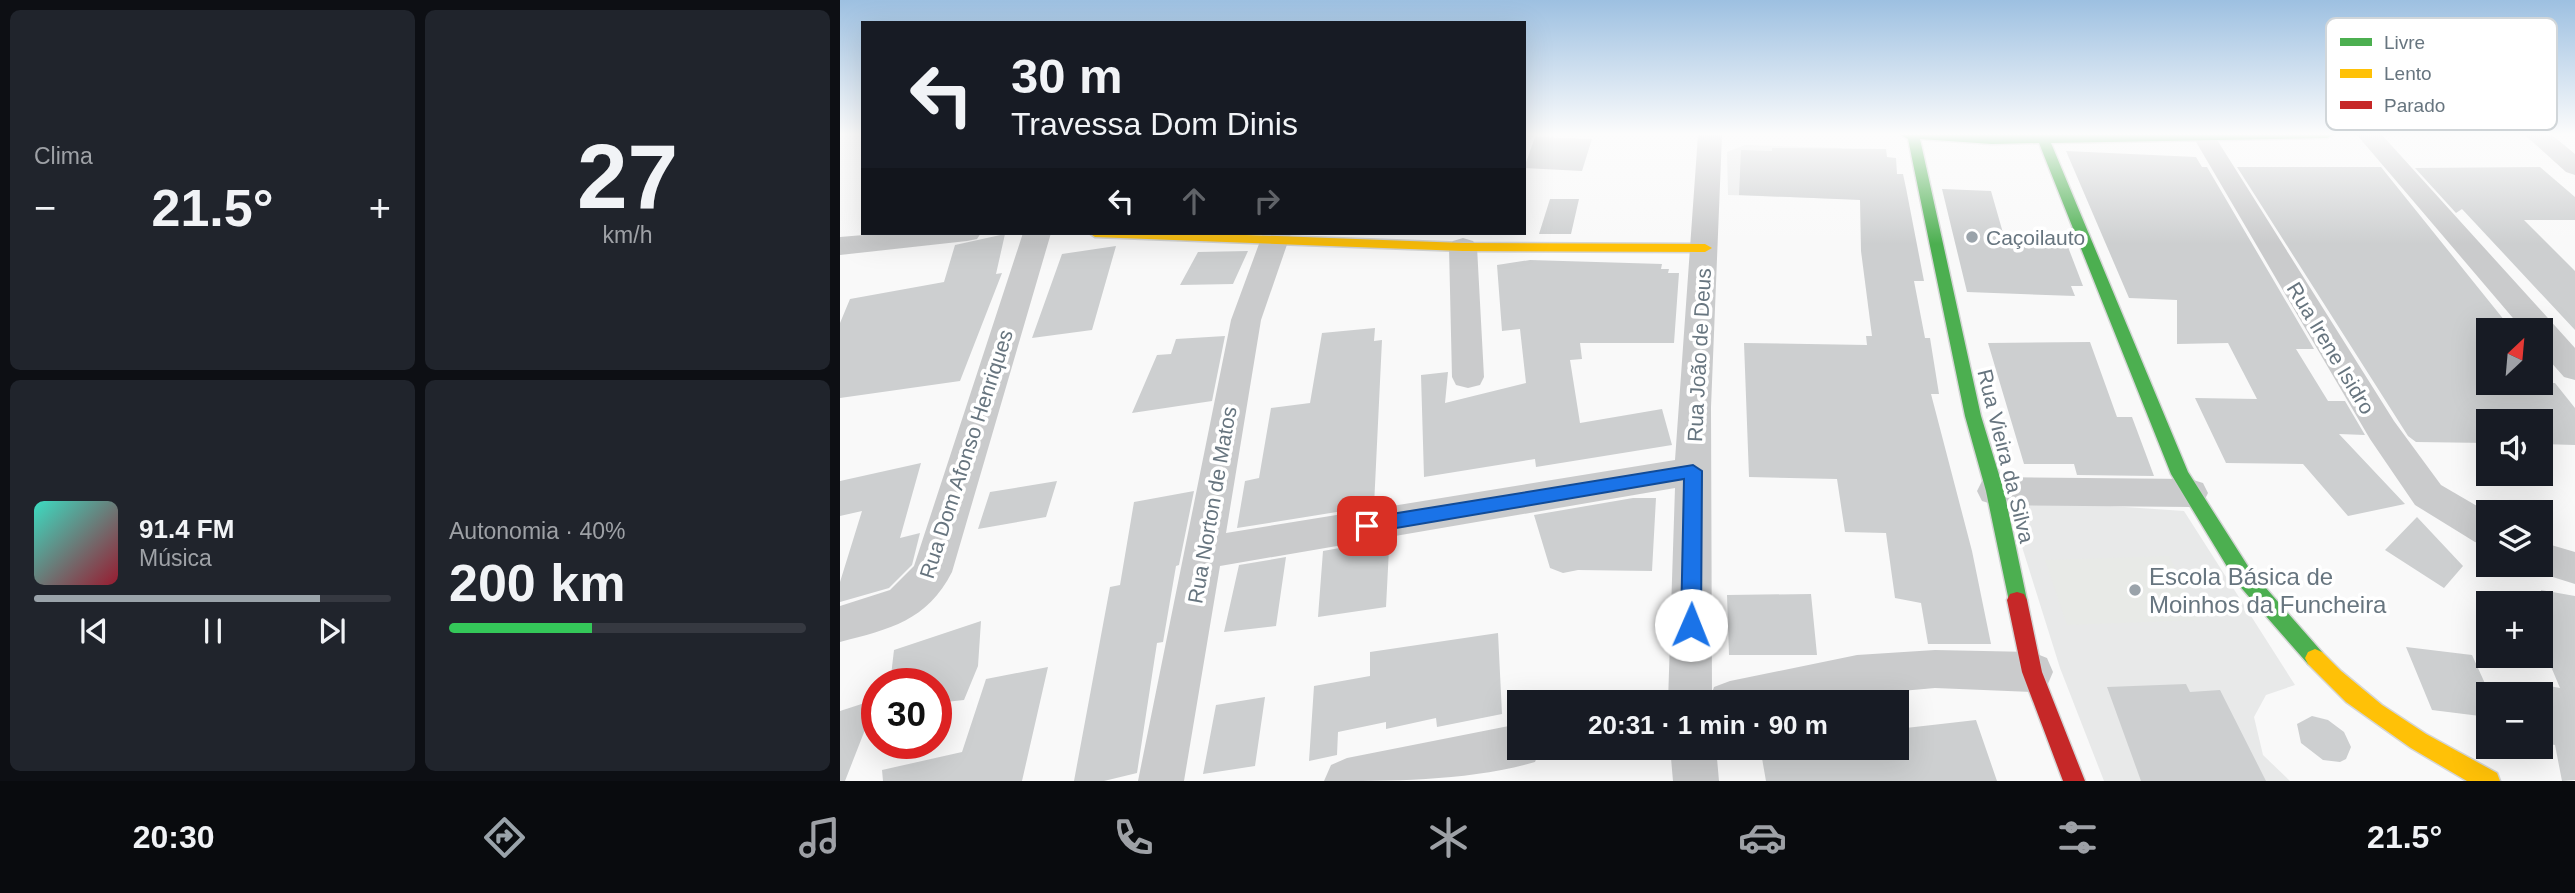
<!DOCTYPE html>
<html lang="pt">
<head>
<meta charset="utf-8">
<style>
  :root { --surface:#171b24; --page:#20242c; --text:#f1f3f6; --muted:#9ea1a6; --line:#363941; --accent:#9aa3aa }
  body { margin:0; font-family:Arial,sans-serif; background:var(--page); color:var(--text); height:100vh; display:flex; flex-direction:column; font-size:26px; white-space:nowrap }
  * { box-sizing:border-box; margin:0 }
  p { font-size:23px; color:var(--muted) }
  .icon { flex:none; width:38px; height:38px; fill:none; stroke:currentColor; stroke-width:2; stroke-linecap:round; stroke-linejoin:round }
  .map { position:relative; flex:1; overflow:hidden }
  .sheet { display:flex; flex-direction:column; gap:10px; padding:10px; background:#0d0f14; width:840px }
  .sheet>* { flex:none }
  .guide { position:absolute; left:21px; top:21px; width:665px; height:214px; border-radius:0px; box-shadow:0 7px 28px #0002; background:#171b24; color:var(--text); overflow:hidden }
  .needle { width:46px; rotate:26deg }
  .fabs { position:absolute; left:1636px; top:318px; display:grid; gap:14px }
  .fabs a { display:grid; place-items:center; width:77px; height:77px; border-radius:0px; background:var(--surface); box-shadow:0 7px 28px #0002; font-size:35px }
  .speed { position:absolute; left:21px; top:668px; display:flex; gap:14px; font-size:35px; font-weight:700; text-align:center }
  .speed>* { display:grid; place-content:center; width:91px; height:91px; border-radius:50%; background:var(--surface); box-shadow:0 7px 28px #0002; line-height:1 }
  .speed .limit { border:10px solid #d22; background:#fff; color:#111 }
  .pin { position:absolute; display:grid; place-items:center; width:60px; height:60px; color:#fff; margin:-30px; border-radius:14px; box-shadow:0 4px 10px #0006 }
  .me { position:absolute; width:77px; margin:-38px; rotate:1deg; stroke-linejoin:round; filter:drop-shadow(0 0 5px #0008) }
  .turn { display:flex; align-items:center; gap:24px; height:147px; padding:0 35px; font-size:32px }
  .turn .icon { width:91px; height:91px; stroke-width:2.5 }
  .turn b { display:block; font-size:49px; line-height:60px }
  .lanes { display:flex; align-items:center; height:66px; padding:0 35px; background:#0003; justify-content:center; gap:35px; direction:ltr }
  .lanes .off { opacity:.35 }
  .big { font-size:52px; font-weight:800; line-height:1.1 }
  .sheet .tile { flex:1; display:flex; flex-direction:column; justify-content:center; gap:10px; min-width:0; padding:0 24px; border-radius:10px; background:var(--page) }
  .sheet .dial { align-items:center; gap:0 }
  .dial b { font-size:91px; line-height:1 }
  .song { display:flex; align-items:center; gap:21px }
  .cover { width:84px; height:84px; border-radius:10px; background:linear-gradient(135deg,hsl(170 70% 55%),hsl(350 70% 35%)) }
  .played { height:7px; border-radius:4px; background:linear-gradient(90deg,var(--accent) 80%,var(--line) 80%) }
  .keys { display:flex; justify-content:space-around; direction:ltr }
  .heat { display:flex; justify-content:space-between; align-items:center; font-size:38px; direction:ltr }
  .charge { height:10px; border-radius:5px; background:linear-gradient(90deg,#34c759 40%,var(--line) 0) }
  .sheet .tiles { flex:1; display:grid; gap:10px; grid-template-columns:repeat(2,1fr) }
  .trip { position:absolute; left:667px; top:690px; width:402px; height:70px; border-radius:0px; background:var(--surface); box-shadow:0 7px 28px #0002; font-weight:800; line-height:70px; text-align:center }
  .dock { display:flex; height:112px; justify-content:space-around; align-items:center; background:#090b0e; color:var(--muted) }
  .dock .icon { width:49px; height:49px }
  .dock .active { color:var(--accent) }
  .dock b { font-size:32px; color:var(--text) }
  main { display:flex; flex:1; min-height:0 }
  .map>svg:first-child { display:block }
  .built { fill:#e8e9e9 }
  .green { fill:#e8eae7 }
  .building { fill:#cdcfd0 }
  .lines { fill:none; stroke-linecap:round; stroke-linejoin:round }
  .fast-casing { stroke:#d5d6d6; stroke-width:3 }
  .slow-casing { stroke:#d5d6d6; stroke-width:3 }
  .jam-casing { stroke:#d5d6d6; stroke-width:3 }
  .street { fill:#cacbcc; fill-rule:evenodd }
  .fast { fill:#4caf50; fill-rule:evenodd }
  .slow { fill:#ffc107; fill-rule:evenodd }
  .jam { fill:#c62828; fill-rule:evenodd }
  .route { fill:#1a73e8; stroke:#114b97; stroke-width:2 }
  .poi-dot { fill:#9aa3aa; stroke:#fff; stroke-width:2.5 }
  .labels { text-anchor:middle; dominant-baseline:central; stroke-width:7; stroke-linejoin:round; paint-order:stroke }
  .poi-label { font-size:21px; fill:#67757f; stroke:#fff; text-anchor:start }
  .street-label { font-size:21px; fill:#67757f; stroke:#fff }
  .near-poi-label { font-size:24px; fill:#67757f; stroke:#fff; text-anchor:start }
  .key { fill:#fff; stroke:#d1d6d9; stroke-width:2 }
  .key-label { font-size:19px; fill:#67757f }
</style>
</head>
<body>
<main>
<section class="sheet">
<div class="tiles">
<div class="tile"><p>Clima</p>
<div class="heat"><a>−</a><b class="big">21.5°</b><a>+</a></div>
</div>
<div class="tile dial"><b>27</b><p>km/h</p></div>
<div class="tile">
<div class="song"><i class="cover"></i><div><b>91.4 FM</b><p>Música</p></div></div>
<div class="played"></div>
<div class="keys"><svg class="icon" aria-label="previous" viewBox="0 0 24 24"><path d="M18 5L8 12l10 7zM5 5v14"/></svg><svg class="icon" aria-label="pause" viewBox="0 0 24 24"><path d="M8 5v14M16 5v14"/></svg><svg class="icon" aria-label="next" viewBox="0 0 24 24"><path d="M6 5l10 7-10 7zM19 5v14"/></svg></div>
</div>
<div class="tile"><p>Autonomia · 40%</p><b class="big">200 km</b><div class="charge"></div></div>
</div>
</section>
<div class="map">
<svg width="1735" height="781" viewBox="0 0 1735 781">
  <rect width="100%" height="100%" fill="#f9f9f9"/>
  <path class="built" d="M 905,145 L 1002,148 L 1007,199 L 888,195 L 887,152 Z
    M 1167,499 L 1344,511 L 1455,685 L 1426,695 L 1414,717 L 1423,755 L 1450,781 L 1264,781 L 1220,668 Z"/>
  <path class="green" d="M 1329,556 L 1359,620 L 1227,625 L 1205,560 Z"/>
  <path class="building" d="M 695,137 L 752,139 L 742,171 L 684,168 Z
    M 932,148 L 1046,149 L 1047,157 L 1056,158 L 1057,174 L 1063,174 L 1066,188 L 1084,281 L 1074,281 L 1085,338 L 1090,338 L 1099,394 L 1091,394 L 1132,551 L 1151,644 L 1088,644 L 1081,603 L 1055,598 L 1046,533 L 1005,532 L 997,479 L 909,477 L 904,343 L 1027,345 L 1026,336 L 1032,336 L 1021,251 L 1020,200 L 899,195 L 901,150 L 932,151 Z
    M 1226,151 L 1356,157 L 1362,167 L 1367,167 L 1474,349 L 1456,349 L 1488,401 L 1505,401 L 1525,435 L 1499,434 L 1565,504 L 1508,516 L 1463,464 L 1386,463 L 1355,398 L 1417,399 L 1388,343 L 1337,344 L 1337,300 L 1289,298 Z
    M 1397,167 L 1541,167 L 1673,331 L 1648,331 L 1648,383 L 1715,383 L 1735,408 L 1735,445 L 1701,444 L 1701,422 L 1648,422 L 1648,443 L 1576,442 L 1568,436 Z
    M 1700,167 L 1735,197 L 1735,220 L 1684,220 L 1735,271 L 1735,330 L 1622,209 L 1616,213 L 1575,168 Z
    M 1102,189 L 1151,191 L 1163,233 L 1223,234 L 1243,286 L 1231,286 L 1235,296 L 1127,292 Z
    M 710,199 L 739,199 L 731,234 L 699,234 Z
    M 165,234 L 156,274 L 162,273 L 120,381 L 0,398 L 0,323 L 10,299 L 104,282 L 115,245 Z
    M 276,246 L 252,330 L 192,338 L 222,254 Z
    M 408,251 L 393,284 L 340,285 L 358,252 Z
    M 690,260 L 822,264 L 821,269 L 829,269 L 828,273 L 839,273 L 834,343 L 740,343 L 742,359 L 730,360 L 740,423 L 822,409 L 832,445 L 696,467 L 695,459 L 584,477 L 581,375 L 608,372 L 605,403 L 686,383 L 680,329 L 662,331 L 657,265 Z
    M 535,328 L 534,341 L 542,340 L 534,506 L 397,528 L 405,481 L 419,478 L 431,408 L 470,403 L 482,333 Z
    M 385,336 L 372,401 L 292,413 L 317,355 L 331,354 L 336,339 Z
    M 1250,342 L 1277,417 L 1292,417 L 1314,476 L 1237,475 L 1234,464 L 1184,464 L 1148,343 Z
    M 81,463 L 60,538 L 80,533 L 72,565 L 49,588 L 0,602 L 0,582 L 22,511 L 0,516 L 0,481 Z
    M 217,481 L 206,517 L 138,529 L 150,492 Z
    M 354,491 L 339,565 L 336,566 L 323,642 L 317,643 L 297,773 L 264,781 L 234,781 L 270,587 L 280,585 L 294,502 Z
    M 793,498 L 816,498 L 812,571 L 738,570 L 723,573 L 710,568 L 694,515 Z
    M 1577,517 L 1623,566 L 1604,588 L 1545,550 Z
    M 533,542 L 532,551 L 549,549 L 546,607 L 478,617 L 483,551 Z
    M 446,557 L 436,626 L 384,632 L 399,565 Z
    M 1701,590 L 1735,596 L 1735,780 L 1722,781 L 1715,745 L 1701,743 L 1701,710 L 1708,709 L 1704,685 L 1720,688 L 1701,643 Z
    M 971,594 L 977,655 L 889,655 L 887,595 Z
    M 141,621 L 138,666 L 124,700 L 96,703 L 96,684 L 50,684 L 54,650 Z
    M 658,633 L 662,714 L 597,727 L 596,718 L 546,729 L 546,722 L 498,732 L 497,755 L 469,761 L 474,686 L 530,676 L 530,652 Z
    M 1566,647 L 1632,655 L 1648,690 L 1648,717 L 1592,710 Z
    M 208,667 L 182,781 L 43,781 L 42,770 L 122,752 L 146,679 Z
    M 1346,684 L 1350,692 L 1380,690 L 1426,781 L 1301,781 L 1267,687 Z
    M 425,697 L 415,766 L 363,774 L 376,705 Z
    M 37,699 L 5,781 L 0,781 L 0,711 Z
    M 1472,716 L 1488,720 L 1504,732 L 1511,747 L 1506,759 L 1500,762 L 1483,760 L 1461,743 L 1457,724 Z
    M 1136,720 L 1157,781 L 926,781 L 920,747 L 1057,747 L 1057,729 Z"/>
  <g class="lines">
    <g class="fast-casing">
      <path id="fast" d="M 1061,135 L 1493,135 L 1487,138 L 1211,143 L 1348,472 L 1411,571 L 1482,652 L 1485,658 L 1482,664 L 1475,667 L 1468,664 L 1397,583 L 1331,474 L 1199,143 L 1152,144 L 1080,139 L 1141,416 L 1164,491 L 1187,600 L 1184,606 L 1177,608 L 1170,606 L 1146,491 L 1125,416 L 1068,139 Z"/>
    </g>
    <g class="slow-casing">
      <path id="slow" d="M 249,233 L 353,233 L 623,243 L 865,244 L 872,248 L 865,252 L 623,251 L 255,237 Z
        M 1475,649 L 1482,652 L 1501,671 L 1542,705 L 1586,734 L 1657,773 L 1660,781 L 1627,781 L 1571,748 L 1506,702 L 1468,664 L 1465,658 L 1468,652 Z"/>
    </g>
    <g class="jam-casing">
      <path id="jam" d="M 1177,592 L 1184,594 L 1187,600 L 1202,672 L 1245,781 L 1223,781 L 1182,672 L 1167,600 L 1170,594 Z"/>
    </g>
    <path class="street" d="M 858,135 L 882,135 L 871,407 L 872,693 L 874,687 L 890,681 L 1017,655 L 1095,650 L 1192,652 L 1207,658 L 1213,672 L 1207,686 L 1192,692 L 1095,688 L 1017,695 L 985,702 L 828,702 L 835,488 L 380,566 L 344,781 L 298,781 L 391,320 L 423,233 L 451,233 L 421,320 L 386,533 L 835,460 Z
      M 1352,135 L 1374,135 L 1554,421 L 1601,485 L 1649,513 L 1648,546 L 1635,542 L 1575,505 L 1530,439 Z
      M 1517,135 L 1542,135 L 1735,348 L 1735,380 L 1724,377 L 1701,351 L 1701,331 L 1684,331 Z
      M 1685,135 L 1712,135 L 1735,154 L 1735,175 L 1726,172 Z
      M 47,233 L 141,233 L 137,239 L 127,241 L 0,255 L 0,237 Z
      M 183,233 L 211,233 L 112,572 C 87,621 50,629 0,642 L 0,606 L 50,590 L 74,566 Z
      M 623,238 L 633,241 L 637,247 L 644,377 L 640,385 L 628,388 L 616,385 L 612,377 L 609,247 L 613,241 Z
      M 1155,477 L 1350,479 L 1363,483 L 1368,493 L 1363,503 L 1350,507 L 1155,505 L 1142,501 L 1137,491 L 1142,481 Z
      M 1701,542 L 1735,552 L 1735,584 L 1687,569 L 1685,565 L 1701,565 Z
      M 679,724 L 679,747 L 701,747 L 695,762 C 628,781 554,781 484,781 L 491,765 L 507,758 Z
      M 830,747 L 876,747 L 879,781 L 833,781 Z"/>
    <use href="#fast" class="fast"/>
    <use href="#slow" class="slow"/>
    <use href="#jam" class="jam"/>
  </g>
  <linearGradient id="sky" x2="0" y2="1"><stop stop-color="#9dc0e1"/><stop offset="0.55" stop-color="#fcfcfc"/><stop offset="1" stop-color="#fcfcfc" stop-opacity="0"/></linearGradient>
  <rect width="1735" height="244" fill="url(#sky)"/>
  <path class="route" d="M 853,465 L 862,471 L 861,625 L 858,631 L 851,634 L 844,631 L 841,625 L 844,479 L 527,533 L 518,526 L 527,518 Z"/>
  <g class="poi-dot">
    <circle cx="1132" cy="237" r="7"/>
    <circle cx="1295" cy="590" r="7"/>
  </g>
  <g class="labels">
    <g class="poi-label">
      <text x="1146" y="237">Caçoilauto</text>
    </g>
    <g class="street-label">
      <text transform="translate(1491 348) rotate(59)">Rua Irene Isidro</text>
      <text transform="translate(859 355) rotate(-87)">Rua João de Deus</text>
      <text transform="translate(126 454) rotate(-72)">Rua Dom Afonso Henriques</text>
      <text transform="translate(1166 456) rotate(76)">Rua Vieira da Silva</text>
      <text transform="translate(372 505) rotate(-80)">Rua Norton de Matos</text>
    </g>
    <g class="near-poi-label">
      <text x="1309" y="576">Escola Básica de<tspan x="1309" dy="28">Moinhos da Funcheira</tspan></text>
    </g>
  </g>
  <rect x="1486" y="18" width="231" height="112" rx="10" class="key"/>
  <rect x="1500" y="38" width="32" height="8" fill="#4caf50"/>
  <rect x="1500" y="69" width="32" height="9" fill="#ffc107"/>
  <rect x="1500" y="101" width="32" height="8" fill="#c62828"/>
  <g class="key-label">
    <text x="1544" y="49">Livre</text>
    <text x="1544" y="80">Lento</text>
    <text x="1544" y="112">Parado</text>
  </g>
</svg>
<div class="fabs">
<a><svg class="needle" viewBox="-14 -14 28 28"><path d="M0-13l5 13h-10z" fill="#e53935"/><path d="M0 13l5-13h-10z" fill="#9ea1a6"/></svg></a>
<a><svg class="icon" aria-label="sound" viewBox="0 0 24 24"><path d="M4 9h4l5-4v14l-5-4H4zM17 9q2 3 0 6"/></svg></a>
<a><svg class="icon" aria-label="layers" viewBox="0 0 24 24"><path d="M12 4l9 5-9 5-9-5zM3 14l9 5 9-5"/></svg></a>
<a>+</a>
<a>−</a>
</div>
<div class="speed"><div class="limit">30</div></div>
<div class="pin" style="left:527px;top:526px;background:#d93025"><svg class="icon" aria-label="arrive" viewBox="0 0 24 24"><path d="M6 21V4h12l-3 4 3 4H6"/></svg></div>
<svg class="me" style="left:851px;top:625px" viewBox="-20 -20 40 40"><circle r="19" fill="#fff"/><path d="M0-13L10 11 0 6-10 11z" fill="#1a73e8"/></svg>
<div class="trip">20:31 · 1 min · 90 m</div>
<div class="guide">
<div class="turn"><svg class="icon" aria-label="left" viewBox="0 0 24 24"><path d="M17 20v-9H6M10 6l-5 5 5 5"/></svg><div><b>30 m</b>Travessa Dom Dinis</div></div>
<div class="lanes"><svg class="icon" aria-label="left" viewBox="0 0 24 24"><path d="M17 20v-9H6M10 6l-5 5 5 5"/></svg><svg class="icon off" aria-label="ahead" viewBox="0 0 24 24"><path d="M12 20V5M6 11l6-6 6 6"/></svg><svg class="icon off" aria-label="right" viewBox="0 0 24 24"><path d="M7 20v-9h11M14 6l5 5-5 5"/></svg></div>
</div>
</div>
</main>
<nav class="dock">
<b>20:30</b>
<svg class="icon active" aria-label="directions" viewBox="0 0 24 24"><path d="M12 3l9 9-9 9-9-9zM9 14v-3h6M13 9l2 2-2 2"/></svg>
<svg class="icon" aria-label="music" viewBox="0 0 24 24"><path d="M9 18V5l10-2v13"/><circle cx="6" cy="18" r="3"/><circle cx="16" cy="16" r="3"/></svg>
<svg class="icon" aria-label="phone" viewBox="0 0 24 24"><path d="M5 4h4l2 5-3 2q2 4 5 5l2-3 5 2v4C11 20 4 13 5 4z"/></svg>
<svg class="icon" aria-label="climate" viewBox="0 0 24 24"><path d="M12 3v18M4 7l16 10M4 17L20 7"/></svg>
<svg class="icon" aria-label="car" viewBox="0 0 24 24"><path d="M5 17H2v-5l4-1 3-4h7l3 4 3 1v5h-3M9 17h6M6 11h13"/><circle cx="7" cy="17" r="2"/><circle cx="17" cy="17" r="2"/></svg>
<svg class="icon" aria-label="filters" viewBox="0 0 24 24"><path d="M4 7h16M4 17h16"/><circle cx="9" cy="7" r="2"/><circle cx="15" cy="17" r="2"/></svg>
<b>21.5°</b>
</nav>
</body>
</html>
